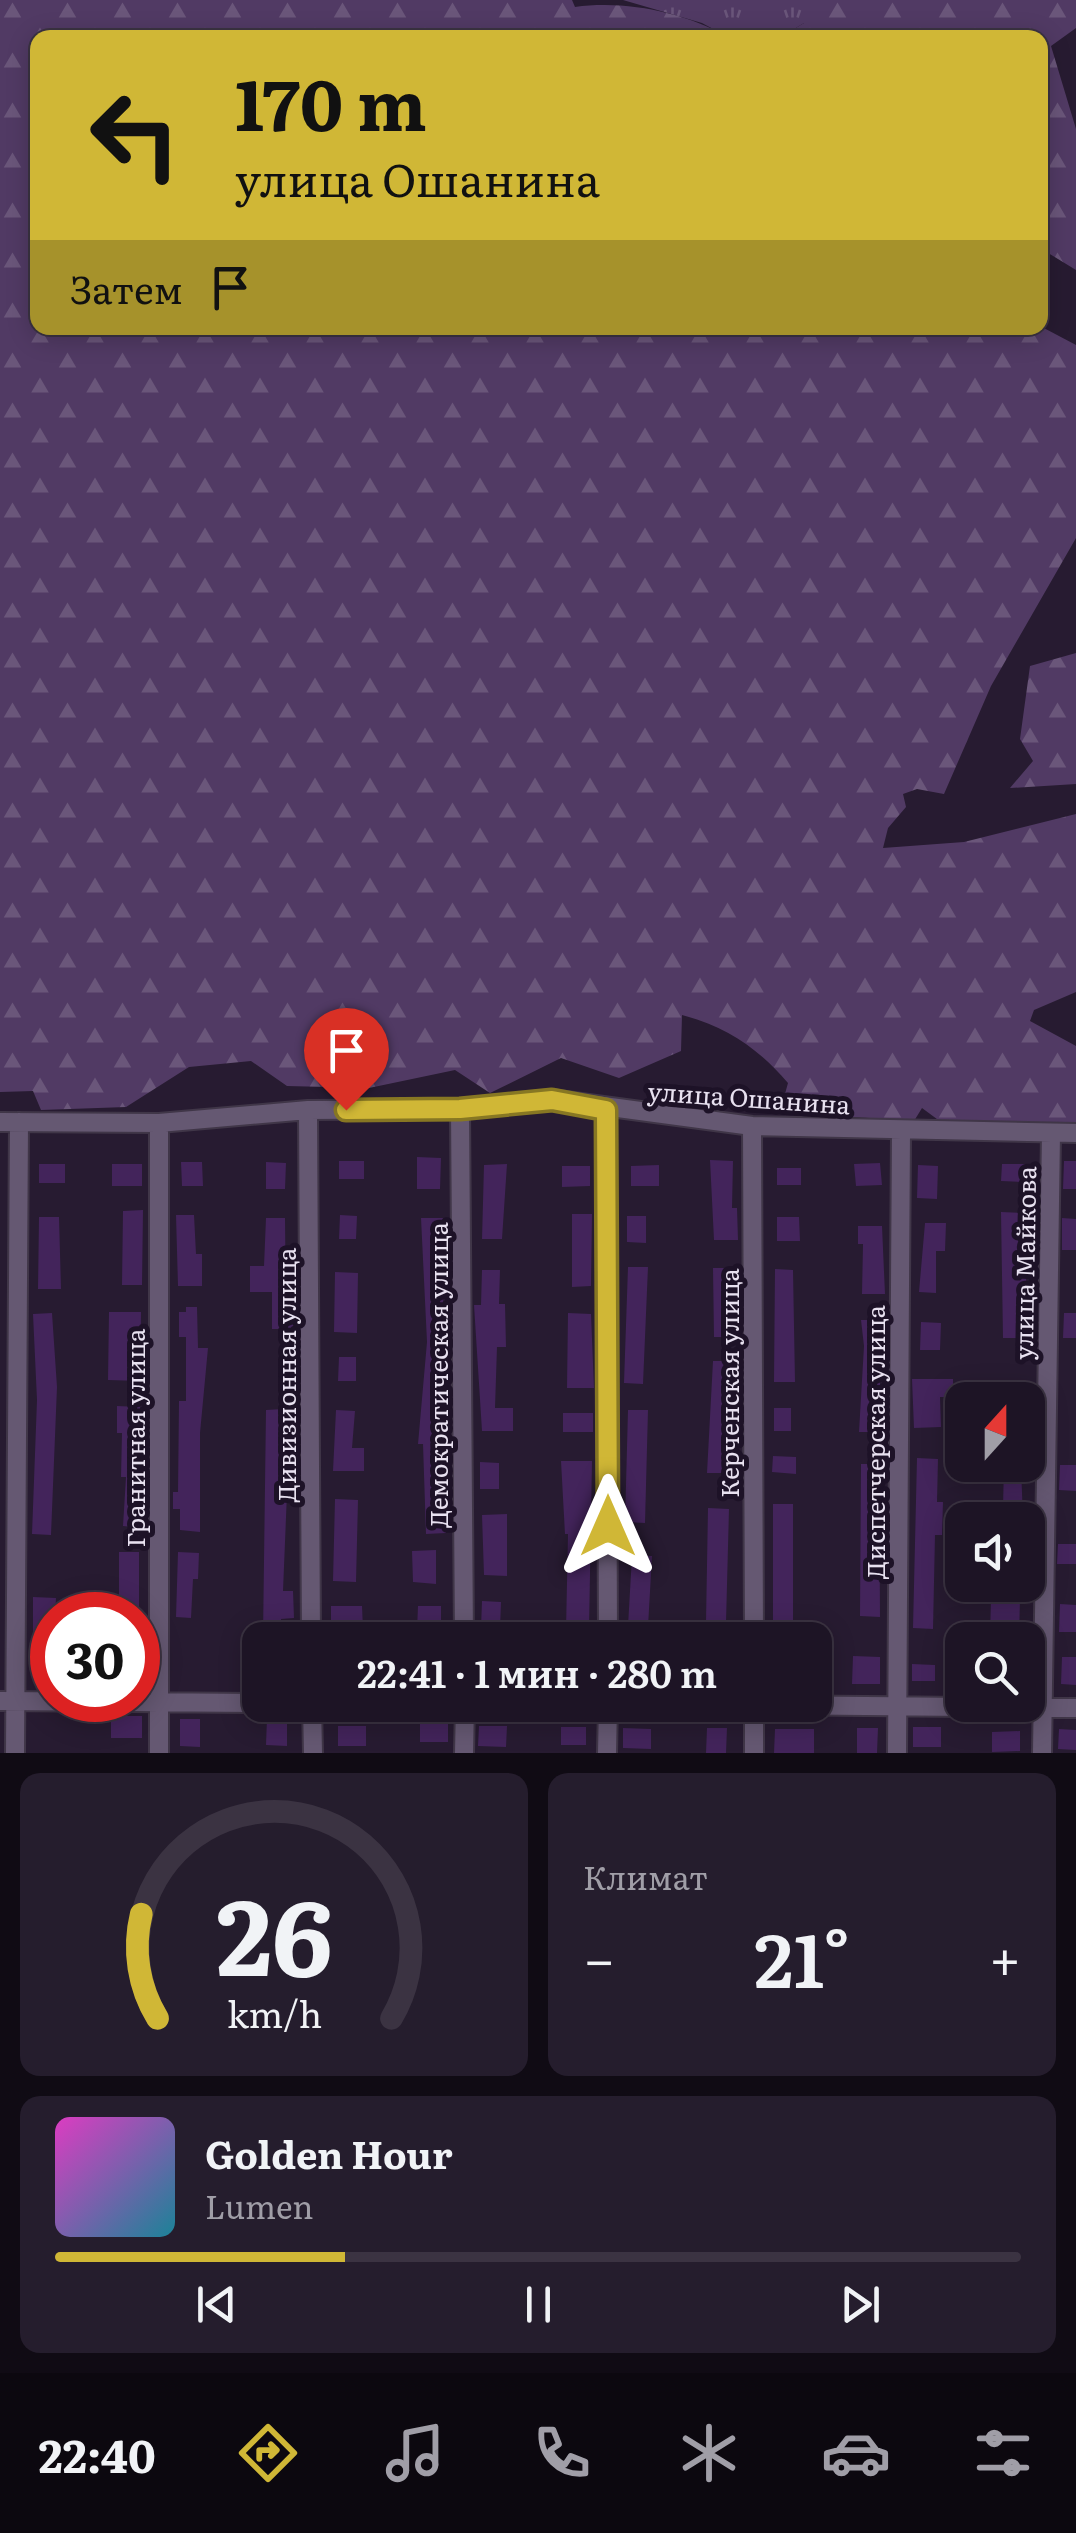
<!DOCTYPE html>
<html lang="ru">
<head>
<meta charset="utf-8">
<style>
  :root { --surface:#1d1425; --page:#251d2d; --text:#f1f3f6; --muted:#a09ea7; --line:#3b3342; --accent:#d0b736 }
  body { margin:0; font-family:Literata,serif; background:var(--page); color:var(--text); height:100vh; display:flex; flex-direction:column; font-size:38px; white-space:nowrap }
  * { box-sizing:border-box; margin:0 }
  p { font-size:32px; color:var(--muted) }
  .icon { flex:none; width:55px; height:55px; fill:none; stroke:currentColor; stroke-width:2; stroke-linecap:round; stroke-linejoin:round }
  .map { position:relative; height:1753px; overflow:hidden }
  .sheet { display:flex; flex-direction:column; gap:20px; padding:20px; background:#100b14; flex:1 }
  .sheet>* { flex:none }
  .hud { position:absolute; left:30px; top:30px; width:1018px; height:305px; border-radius:20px; box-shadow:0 5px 25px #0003,0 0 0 2px var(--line); background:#d0b736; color:#111; overflow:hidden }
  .needle { width:65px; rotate:21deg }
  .fabs { position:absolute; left:945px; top:1382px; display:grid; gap:20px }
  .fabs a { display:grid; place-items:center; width:100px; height:100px; border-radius:20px; background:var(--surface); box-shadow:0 5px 25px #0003,0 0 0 2px var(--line); font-size:50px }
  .speed { position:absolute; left:30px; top:1592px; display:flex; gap:20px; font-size:50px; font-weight:700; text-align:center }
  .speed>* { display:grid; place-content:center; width:130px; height:130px; border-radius:50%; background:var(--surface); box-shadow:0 5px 25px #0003,0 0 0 2px var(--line); line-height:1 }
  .speed .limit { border:15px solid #d22; background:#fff; color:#111 }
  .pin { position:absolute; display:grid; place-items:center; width:85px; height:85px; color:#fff; margin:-102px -42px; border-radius:50% 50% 50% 0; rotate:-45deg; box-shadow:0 0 10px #0007 }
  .pin .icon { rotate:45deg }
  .me { position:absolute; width:110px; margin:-55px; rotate:0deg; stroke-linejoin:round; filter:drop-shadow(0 0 8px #0008) }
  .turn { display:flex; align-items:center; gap:35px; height:210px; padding:0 40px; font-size:45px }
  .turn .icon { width:130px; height:130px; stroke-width:2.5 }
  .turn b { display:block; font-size:70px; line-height:85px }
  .then { display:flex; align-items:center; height:95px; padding:0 40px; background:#0003; gap:20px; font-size:38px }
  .big { font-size:75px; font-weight:600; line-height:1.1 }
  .sheet .widget { flex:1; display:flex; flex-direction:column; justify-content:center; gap:15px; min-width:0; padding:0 35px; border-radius:20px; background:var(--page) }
  .sheet .dial { align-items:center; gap:0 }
  .dial svg { height:260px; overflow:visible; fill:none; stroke:var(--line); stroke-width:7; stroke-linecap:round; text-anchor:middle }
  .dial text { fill:var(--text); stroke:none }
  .song { display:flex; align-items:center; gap:30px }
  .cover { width:120px; height:120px; border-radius:15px; background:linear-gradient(135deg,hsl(310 70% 55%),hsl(190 70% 35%)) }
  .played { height:10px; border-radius:5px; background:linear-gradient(90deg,var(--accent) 30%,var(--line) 30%) }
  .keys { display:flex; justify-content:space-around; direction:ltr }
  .heat { display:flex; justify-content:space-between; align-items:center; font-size:55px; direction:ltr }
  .sheet .tiles { flex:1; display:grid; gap:20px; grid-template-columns:1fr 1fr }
  .widget:last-child { grid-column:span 2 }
  .trip { position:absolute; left:242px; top:1622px; width:590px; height:100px; border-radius:20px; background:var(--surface); box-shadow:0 5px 25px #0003,0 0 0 2px var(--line); font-weight:600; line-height:100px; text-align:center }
  .dock { display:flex; height:160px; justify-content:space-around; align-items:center; background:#0c080f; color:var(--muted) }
  .dock .icon { width:70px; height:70px }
  .dock .on { color:var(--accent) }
  .dock b { font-size:45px; color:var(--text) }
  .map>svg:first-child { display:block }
  .grass { fill:url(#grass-tufts) }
  .forest { fill:url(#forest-firs) }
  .building { fill:#43245b }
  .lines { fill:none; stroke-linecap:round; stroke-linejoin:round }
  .street-casing { stroke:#403648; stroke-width:22 }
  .street { stroke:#655872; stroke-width:18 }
  .route-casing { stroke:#877723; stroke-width:25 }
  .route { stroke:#d0b736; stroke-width:18 }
  .labels { text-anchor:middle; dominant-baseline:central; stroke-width:10; stroke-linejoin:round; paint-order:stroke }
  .street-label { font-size:25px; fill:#e8e1f0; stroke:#1d1227 }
</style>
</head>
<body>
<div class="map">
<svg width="1076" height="1753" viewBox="0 0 1076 1753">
  <defs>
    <pattern id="grass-tufts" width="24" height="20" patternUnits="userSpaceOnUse" patternTransform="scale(2.5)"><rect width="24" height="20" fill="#513a64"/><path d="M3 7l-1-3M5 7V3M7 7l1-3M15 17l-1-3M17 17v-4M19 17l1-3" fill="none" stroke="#6a567a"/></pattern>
    <pattern id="forest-firs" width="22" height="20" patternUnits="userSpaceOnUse" patternTransform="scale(2.5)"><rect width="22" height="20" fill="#513a64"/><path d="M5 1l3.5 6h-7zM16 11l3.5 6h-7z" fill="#6a567a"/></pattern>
  </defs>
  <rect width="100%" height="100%" fill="#271b31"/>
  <path class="grass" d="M 623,0 L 804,0 L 804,23 L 781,37 L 728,37 L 702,23 Z"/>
  <path class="forest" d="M 0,0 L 572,0 L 575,7 C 625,0 684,12 728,37 L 38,38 L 38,328 L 1040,326 L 1076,345 L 1076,538 L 991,686 L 944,794 L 917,789 L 903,794 L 906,807 L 888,828 L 883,848 L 964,842 L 1076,814 L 1076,992 L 1034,1010 L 1030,1021 L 1076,1046 L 1076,1124 L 941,1122 L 922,1108 L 914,1121 L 780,1112 L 788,1083 C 758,1048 727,1027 682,1015 L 681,1051 L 619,1078 L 561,1058 L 490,1093 L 455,1070 L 369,1088 L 287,1086 L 251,1061 L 189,1067 L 126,1107 L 41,1110 L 33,1091 L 0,1092 Z
    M 804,0 L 1076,0 L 1076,28 L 1051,46 L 1076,129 L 1076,270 L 1040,248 L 1040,38 L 781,37 L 804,23 Z
    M 1076,653 L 1076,784 L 1010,788 L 1033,761 L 1020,739 L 1030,666 Z"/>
  <path class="building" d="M 417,1157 L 441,1158 L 440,1189 L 417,1189 Z
    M 710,1160 L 733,1161 L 732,1208 L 737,1208 L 738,1240 L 714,1240 Z
    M 339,1161 L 364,1161 L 364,1179 L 339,1179 Z
    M 1064,1161 L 1076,1161 L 1076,1189 L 1063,1189 Z
    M 181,1162 L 202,1162 L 203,1186 L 182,1186 Z
    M 266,1162 L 286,1163 L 285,1189 L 266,1189 Z
    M 880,1163 L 882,1185 L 856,1186 L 854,1164 Z
    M 39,1164 L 65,1164 L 65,1183 L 39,1183 Z
    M 112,1164 L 142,1164 L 142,1186 L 112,1186 Z
    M 507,1164 L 502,1239 L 482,1239 L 484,1165 Z
    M 1002,1164 L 1025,1164 L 1025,1182 L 1001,1181 Z
    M 659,1165 L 659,1186 L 631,1186 L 631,1166 Z
    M 918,1165 L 938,1166 L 937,1199 L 917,1198 Z
    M 562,1166 L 590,1166 L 590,1186 L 562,1187 Z
    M 777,1168 L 801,1168 L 801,1185 L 777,1185 Z
    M 143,1210 L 142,1285 L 122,1285 L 123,1211 Z
    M 1001,1212 L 1024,1213 L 1028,1338 L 1003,1338 Z
    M 572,1214 L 592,1214 L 591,1286 L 572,1287 Z
    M 176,1215 L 194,1215 L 196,1254 L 202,1254 L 202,1286 L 178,1286 Z
    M 340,1215 L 357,1216 L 356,1239 L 339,1239 Z
    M 627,1216 L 646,1216 L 646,1243 L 627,1242 Z
    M 39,1217 L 59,1217 L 61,1289 L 38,1289 Z
    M 777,1217 L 799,1217 L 800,1241 L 777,1241 Z
    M 266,1218 L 285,1218 L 286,1312 L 295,1312 L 296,1329 L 272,1329 L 272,1292 L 250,1292 L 250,1266 L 264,1266 Z
    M 421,1218 L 445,1218 L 443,1311 L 448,1311 L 449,1362 L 448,1394 L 442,1393 L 440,1458 L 446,1533 L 426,1534 L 423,1444 L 418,1444 L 427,1342 Z
    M 1062,1218 L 1076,1219 L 1076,1250 L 1062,1250 Z
    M 925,1223 L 946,1223 L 945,1251 L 936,1251 L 936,1293 L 919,1292 Z
    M 858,1226 L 882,1226 L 885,1294 L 862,1294 L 863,1244 L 858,1244 Z
    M 628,1267 L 648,1267 L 643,1384 L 624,1383 Z
    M 713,1268 L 732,1268 L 730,1337 L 714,1337 Z
    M 775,1269 L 793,1270 L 795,1382 L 774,1382 Z
    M 482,1270 L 500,1270 L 499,1304 L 505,1304 L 506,1347 L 497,1347 L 495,1408 L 513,1408 L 513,1431 L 482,1431 L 474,1305 L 481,1305 Z
    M 335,1272 L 358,1273 L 357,1333 L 334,1332 Z
    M 186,1307 L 197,1307 L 198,1348 L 208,1348 L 200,1433 L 200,1532 L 180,1530 L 180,1509 L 173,1509 L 173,1492 L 178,1492 L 179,1401 L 186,1401 L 186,1337 L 179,1337 L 179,1312 L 186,1312 Z
    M 109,1312 L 141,1312 L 140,1381 L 108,1380 Z
    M 52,1313 L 57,1387 L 51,1535 L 32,1534 L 37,1400 L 33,1314 Z
    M 568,1313 L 591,1314 L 594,1388 L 567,1388 Z
    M 1064,1313 L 1076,1313 L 1076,1338 L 1063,1338 Z
    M 861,1320 L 880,1320 L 880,1432 L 859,1432 L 864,1346 Z
    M 921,1322 L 941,1323 L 940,1350 L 920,1350 Z
    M 339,1357 L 356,1357 L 356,1381 L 338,1381 Z
    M 713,1361 L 728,1361 L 735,1473 L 707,1473 Z
    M 912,1379 L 953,1379 L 953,1397 L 940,1397 L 941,1427 L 914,1428 Z
    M 117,1406 L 140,1407 L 140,1446 L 145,1446 L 142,1528 L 123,1526 L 126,1477 L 121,1477 L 122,1433 L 117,1433 Z
    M 774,1408 L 791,1408 L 791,1431 L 774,1431 Z
    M 283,1409 L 287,1493 L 283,1591 L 293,1591 L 294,1618 L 281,1619 L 281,1636 L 263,1636 L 266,1410 Z
    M 336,1410 L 355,1411 L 352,1448 L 364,1448 L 364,1471 L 333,1471 Z
    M 628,1410 L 648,1410 L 645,1523 L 625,1522 Z
    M 563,1413 L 593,1413 L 593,1432 L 563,1432 Z
    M 773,1456 L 796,1457 L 796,1474 L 772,1472 Z
    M 917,1458 L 938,1459 L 937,1502 L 943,1502 L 942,1535 L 935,1535 L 933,1629 L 913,1628 Z
    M 561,1461 L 592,1461 L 589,1630 L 566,1630 L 568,1534 L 565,1534 Z
    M 480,1462 L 499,1463 L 499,1489 L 480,1489 Z
    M 861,1464 L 879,1464 L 880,1617 L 860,1616 Z
    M 1004,1465 L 1021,1465 L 1023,1520 L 994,1520 L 994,1507 L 1003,1507 Z
    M 1060,1465 L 1076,1465 L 1076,1491 L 1059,1490 Z
    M 335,1499 L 358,1500 L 356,1582 L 333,1581 Z
    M 773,1504 L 793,1504 L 793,1623 L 773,1622 Z
    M 708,1508 L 729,1509 L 726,1623 L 706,1622 Z
    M 507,1514 L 507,1576 L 484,1575 L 482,1515 Z
    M 1058,1544 L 1076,1544 L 1076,1564 L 1057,1564 Z
    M 436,1550 L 436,1584 L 413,1582 L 412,1551 Z
    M 119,1552 L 139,1552 L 139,1615 L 112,1615 L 112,1600 L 119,1600 Z
    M 178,1552 L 199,1553 L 198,1579 L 193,1579 L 191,1618 L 176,1617 Z
    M 632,1556 L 652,1556 L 648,1627 L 628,1626 Z
    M 33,1597 L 56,1598 L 52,1680 L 33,1680 Z
    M 991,1598 L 1020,1599 L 1019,1638 L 990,1637 Z
    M 482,1601 L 501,1602 L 500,1629 L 481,1628 Z
    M 1060,1604 L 1076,1605 L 1076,1632 L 1059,1632 Z
    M 331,1606 L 362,1606 L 363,1629 L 331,1629 Z
    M 418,1606 L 441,1606 L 441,1631 L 417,1630 Z
    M 853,1656 L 880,1657 L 880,1684 L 852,1684 Z
    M 1062,1657 L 1076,1657 L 1076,1685 L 1061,1684 Z
    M 912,1664 L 935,1665 L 935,1681 L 912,1681 Z
    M 111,1716 L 142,1716 L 142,1738 L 111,1738 Z
    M 267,1718 L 287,1718 L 287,1746 L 266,1745 Z
    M 180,1719 L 200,1719 L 200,1747 L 180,1746 Z
    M 420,1722 L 448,1722 L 448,1742 L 420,1742 Z
    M 338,1726 L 366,1726 L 366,1746 L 338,1746 Z
    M 479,1726 L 507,1726 L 506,1747 L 478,1746 Z
    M 561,1727 L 586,1727 L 586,1745 L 561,1745 Z
    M 913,1727 L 941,1727 L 941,1747 L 913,1747 Z
    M 623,1728 L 651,1729 L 651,1749 L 623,1748 Z
    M 707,1728 L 727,1728 L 726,1753 L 706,1753 Z
    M 857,1728 L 878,1728 L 877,1753 L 857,1753 Z
    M 775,1729 L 814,1729 L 814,1753 L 774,1753 Z
    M 1059,1729 L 1076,1730 L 1076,1750 L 1058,1749 Z
    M 1020,1731 L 1020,1751 L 992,1752 L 992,1732 Z"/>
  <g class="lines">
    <g class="street-casing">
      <path id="street" d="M 460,1109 L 464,1640
        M 308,1110 L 311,1640
        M 606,1110 L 608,1640
        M 0,1122 L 159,1123 L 308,1110 L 460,1109 L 551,1099 L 752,1126 L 1076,1133
        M 752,1126 L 754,1640
        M 0,1701 L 260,1703
        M 312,1705 L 313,1753
        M 754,1705 L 754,1753
        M 764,1705 L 1076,1708
        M 15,1753 L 19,1122
        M 159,1753 L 159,1123
        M 464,1753 L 465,1705
        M 607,1753 L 608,1705
        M 897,1753 L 901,1131
        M 1042,1753 L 1051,1133"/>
    </g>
    <use href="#street" class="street"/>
  </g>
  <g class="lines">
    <g class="route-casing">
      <path id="route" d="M 346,1110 L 460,1109 L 552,1100 L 606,1110 L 608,1526"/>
    </g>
    <use href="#route" class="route"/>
  </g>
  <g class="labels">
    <g class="street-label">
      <text transform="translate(749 1097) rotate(4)">улица Ошанина</text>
      <text transform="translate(1024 1263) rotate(-89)">улица Майкова</text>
      <text transform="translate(285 1375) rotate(-90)">Дивизионная улица</text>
      <text transform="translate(437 1375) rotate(-90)">Демократическая улица</text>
      <text transform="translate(728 1383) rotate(-90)">Керченская улица</text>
      <text transform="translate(134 1438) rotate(-90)">Гранитная улица</text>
      <text transform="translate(874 1442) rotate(-90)">Диспетчерская улица</text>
    </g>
  </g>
</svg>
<div class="fabs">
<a><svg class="needle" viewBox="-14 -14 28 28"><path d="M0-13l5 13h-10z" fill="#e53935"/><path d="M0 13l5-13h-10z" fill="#a09ea7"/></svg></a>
<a><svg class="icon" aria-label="sound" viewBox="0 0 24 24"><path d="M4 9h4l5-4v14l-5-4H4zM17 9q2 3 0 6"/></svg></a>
<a><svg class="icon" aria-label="search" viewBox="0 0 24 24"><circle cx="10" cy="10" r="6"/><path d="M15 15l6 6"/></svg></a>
</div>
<div class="speed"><div class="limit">30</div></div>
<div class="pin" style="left:346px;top:1110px;background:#d93025"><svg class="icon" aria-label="arrive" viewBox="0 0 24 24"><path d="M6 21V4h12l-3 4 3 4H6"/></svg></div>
<svg class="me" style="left:608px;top:1526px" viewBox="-20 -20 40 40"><path d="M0-17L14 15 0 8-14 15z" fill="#d0b736" stroke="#fff" stroke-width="4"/></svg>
<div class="trip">22:41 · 1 мин · 280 m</div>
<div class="hud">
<div class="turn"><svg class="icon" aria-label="left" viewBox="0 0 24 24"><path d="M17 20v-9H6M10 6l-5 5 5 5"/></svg><div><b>170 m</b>улица Ошанина</div></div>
<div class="then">Затем<svg class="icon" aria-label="arrive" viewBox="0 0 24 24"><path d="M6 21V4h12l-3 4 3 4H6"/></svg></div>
</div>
</div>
<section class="sheet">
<div class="tiles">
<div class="widget dial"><svg viewBox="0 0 100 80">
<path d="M14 69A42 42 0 1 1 86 69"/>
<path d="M14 69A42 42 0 0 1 9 37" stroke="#d0b736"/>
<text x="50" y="56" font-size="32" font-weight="700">26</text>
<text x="50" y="72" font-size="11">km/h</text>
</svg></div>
<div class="widget"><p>Климат</p>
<div class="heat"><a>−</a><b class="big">21°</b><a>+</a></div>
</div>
<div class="widget">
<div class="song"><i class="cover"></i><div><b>Golden Hour</b><p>Lumen</p></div></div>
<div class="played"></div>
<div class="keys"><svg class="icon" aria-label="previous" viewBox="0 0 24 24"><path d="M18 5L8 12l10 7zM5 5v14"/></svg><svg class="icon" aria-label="pause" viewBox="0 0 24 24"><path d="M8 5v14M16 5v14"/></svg><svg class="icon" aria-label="next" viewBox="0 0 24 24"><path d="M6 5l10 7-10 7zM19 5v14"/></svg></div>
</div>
</div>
</section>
<nav class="dock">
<b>22:40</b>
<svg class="icon on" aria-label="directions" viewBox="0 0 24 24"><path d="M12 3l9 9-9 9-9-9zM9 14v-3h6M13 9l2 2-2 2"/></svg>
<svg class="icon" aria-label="music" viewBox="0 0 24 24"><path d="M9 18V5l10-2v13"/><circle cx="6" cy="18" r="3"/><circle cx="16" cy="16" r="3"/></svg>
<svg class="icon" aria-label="phone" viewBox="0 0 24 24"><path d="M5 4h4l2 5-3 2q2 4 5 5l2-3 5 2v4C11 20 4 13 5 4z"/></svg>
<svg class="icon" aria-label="climate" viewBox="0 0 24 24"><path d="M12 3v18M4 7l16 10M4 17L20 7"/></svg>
<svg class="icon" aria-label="car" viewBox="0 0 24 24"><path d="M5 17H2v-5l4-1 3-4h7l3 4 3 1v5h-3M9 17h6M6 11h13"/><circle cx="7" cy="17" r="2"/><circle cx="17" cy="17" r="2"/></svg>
<svg class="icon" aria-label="filters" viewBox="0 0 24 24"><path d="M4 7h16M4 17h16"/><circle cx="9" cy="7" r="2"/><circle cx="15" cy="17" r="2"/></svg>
</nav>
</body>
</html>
